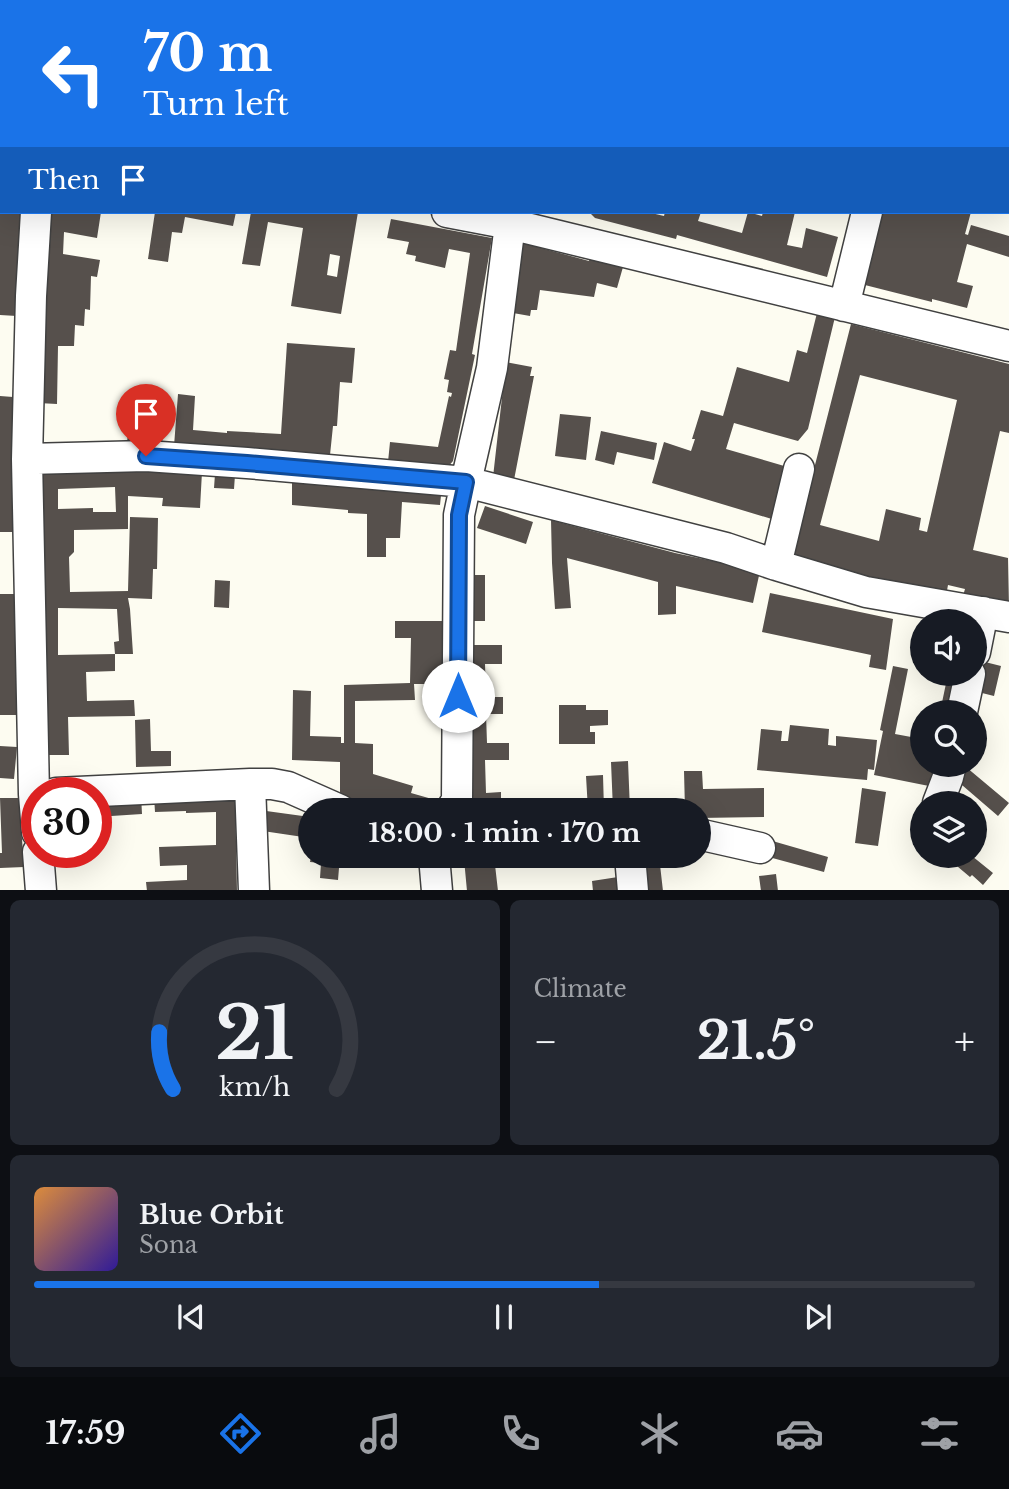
<!DOCTYPE html>
<html lang="en">
<head>
<meta charset="utf-8">
<style>
  :root { --surface:#171b24; --page:#242831; --text:#f1f3f6; --muted:#9ea1a6; --line:#363941; --accent:#1a73e8 }
  body { margin:0; font-family:"Libre Baskerville",serif; background:var(--page); color:var(--text); height:100vh; display:flex; flex-direction:column; font-size:26px; white-space:nowrap }
  * { box-sizing:border-box; margin:0 }
  p { font-size:23px; color:var(--muted) }
  .icon { flex:none; width:38px; height:38px; fill:none; stroke:currentColor; stroke-width:2; stroke-linecap:round; stroke-linejoin:round }
  .map { position:relative; height:890px; overflow:hidden }
  .sheet { display:flex; flex-direction:column; gap:10px; padding:10px; background:#0d0f14; flex:1 }
  .sheet>* { flex:none }
  .guide { position:absolute; left:0px; top:0px; width:1010px; height:214px; box-shadow:0 7px 28px #0002; background:#1a73e8; color:#fff; overflow:hidden }
  .controls { position:absolute; left:910px; top:609px; display:grid; gap:14px }
  .controls a { display:grid; place-items:center; width:77px; height:77px; border-radius:50%; background:var(--surface); box-shadow:0 7px 28px #0002; font-size:35px }
  .speed { position:absolute; left:21px; top:777px; display:flex; gap:14px; font-size:35px; font-weight:700; text-align:center }
  .speed>* { display:grid; place-content:center; width:91px; height:91px; border-radius:50%; background:var(--surface); box-shadow:0 7px 28px #0002; line-height:1 }
  .speed .limit { border:10px solid #d22; background:#fff; color:#111 }
  .pin { position:absolute; display:grid; place-items:center; width:60px; height:60px; color:#fff; margin:-72px -30px; border-radius:50% 50% 50% 0; rotate:-45deg; box-shadow:0 0 7px #0007 }
  .pin .icon { rotate:45deg }
  .me { position:absolute; width:77px; margin:-38px; rotate:0deg; stroke-linejoin:round; filter:drop-shadow(0 0 5px #0008) }
  .turn { display:flex; align-items:center; gap:24px; height:147px; padding:0 28px; font-size:32px }
  .turn .icon { width:91px; height:91px; stroke-width:2.5 }
  .turn b { display:block; font-size:49px; line-height:60px }
  .then { display:flex; align-items:center; height:66px; padding:0 28px; background:#0003; gap:14px; font-size:26px }
  .big { font-size:52px; font-weight:800; line-height:1.1 }
  .sheet .tile { flex:1; display:flex; flex-direction:column; justify-content:center; gap:10px; min-width:0; padding:0 24px; border-radius:10px; background:var(--page) }
  .sheet .dial { align-items:center; gap:0 }
  .dial svg { height:182px; overflow:visible; fill:none; stroke:var(--line); stroke-width:7; stroke-linecap:round; text-anchor:middle }
  .dial text { fill:var(--text); stroke:none }
  .song { display:flex; align-items:center; gap:21px }
  .cover { width:84px; height:84px; border-radius:10px; background:linear-gradient(135deg,hsl(30 70% 55%),hsl(250 70% 35%)) }
  .played { height:7px; border-radius:4px; background:linear-gradient(90deg,var(--accent) 60%,var(--line) 60%) }
  .keys { display:flex; justify-content:space-around; direction:ltr }
  .heat { display:flex; justify-content:space-between; align-items:center; font-size:38px; direction:ltr }
  .sheet .tiles { flex:1; display:grid; gap:10px; grid-template-columns:1fr 1fr }
  .tile:last-child { grid-column:span 2 }
  .trip { position:absolute; left:298px; top:798px; width:413px; height:70px; border-radius:35px; background:var(--surface); box-shadow:0 7px 28px #0002; font-weight:800; line-height:70px; text-align:center }
  .menu { display:flex; height:112px; justify-content:space-around; align-items:center; background:#090b0e; color:var(--muted) }
  .menu .icon { width:49px; height:49px }
  .menu .active { color:var(--accent) }
  .menu b { font-size:32px; color:var(--text) }
  .map>svg:first-child { display:block }
  .building { fill:#56504c; fill-rule:evenodd }
  .lines { fill:none; stroke-linecap:round; stroke-linejoin:round }
  .minor-casing { stroke:#414141; stroke-width:33 }
  .minor { stroke:#fff; stroke-width:30 }
  .route-casing { stroke:#114b97; stroke-width:18 }
  .route { stroke:#1a73e8; stroke-width:12 }
</style>
</head>
<body>
<div class="map">
<svg width="1009" height="891" viewBox="0 0 1009 891">
  <rect width="100%" height="100%" fill="#fdfcf1"/>
  <path class="building" d="M 0,212 L 21,212 L 17,316 L 0,315 Z
    M 45,212 L 101,212 L 97,238 L 64,232 L 63,254 L 100,260 L 97,277 L 91,276 L 90,310 L 85,309 L 84,326 L 75,325 L 74,346 L 58,346 L 57,404 L 38,403 Z
    M 155,212 L 236,212 L 233,226 L 185,217 L 182,233 L 172,232 L 168,262 L 148,259 Z
    M 251,212 L 358,212 L 341,314 L 291,306 L 303,228 L 268,222 L 260,266 L 242,264 ZM 330,254 L 340,256 L 337,277 L 327,275 Z
    M 591,212 L 647,212 L 664,216 L 665,212 L 701,212 L 698,221 L 742,233 L 748,212 L 762,216 L 763,212 L 795,212 L 787,245 L 802,248 L 806,228 L 838,237 L 827,277 L 677,235 L 676,239 L 595,218 L 591,214 Z
    M 875,212 L 971,212 L 965,234 L 968,235 L 971,225 L 1009,236 L 1009,257 L 967,244 L 957,282 L 973,286 L 967,308 L 932,299 L 932,302 L 857,283 Z
    M 391,219 L 492,238 L 472,354 L 475,355 L 453,461 L 447,468 L 388,462 L 390,442 L 438,447 L 449,396 L 451,397 L 452,393 L 447,392 L 449,380 L 444,379 L 450,350 L 456,351 L 470,253 L 449,249 L 445,268 L 415,261 L 416,256 L 406,254 L 409,242 L 387,238 Z
    M 523,243 L 589,261 L 590,258 L 623,267 L 617,288 L 597,283 L 594,297 L 540,290 L 537,310 L 531,310 L 530,316 L 513,313 Z
    M 817,313 L 835,317 L 808,429 L 798,441 L 734,423 L 726,449 L 791,468 L 775,520 L 652,483 L 664,442 L 691,451 L 695,439 L 692,439 L 701,410 L 723,416 L 737,367 L 789,382 L 797,350 L 807,353 Z
    M 851,324 L 1009,364 L 1009,433 L 1000,431 L 973,550 L 1008,558 L 1009,607 L 962,599 L 965,589 L 948,585 L 946,596 L 791,559 ZM 860,375 L 957,400 L 927,532 L 919,530 L 921,518 L 886,509 L 879,541 L 820,525 Z
    M 287,343 L 355,348 L 352,383 L 340,382 L 337,426 L 333,426 L 330,455 L 174,446 L 178,394 L 195,396 L 193,430 L 227,433 L 227,431 L 281,434 Z
    M 506,362 L 532,367 L 530,376 L 534,376 L 514,480 L 493,477 Z
    M 0,396 L 13,397 L 13,468 L 16,532 L 0,532 Z
    M 130,406 L 145,407 L 144,426 L 163,427 L 162,446 L 127,444 Z
    M 560,414 L 591,417 L 586,460 L 555,456 Z
    M 601,431 L 657,443 L 654,460 L 617,452 L 614,465 L 595,460 Z
    M 35,468 L 202,472 L 200,508 L 162,506 L 163,498 L 128,496 L 128,529 L 74,530 L 74,552 L 69,557 L 70,592 L 128,591 L 130,517 L 158,518 L 157,569 L 153,569 L 152,599 L 128,598 L 130,609 L 133,654 L 115,654 L 115,671 L 86,672 L 87,701 L 134,700 L 135,716 L 68,717 L 69,755 L 41,755 ZM 115,487 L 116,512 L 93,512 L 93,508 L 58,509 L 58,489 ZM 58,608 L 117,609 L 119,641 L 114,642 L 115,654 L 58,655 Z
    M 292,472 L 442,486 L 440,505 L 402,502 L 400,538 L 386,538 L 386,557 L 367,557 L 367,514 L 348,513 L 348,510 L 292,505 Z
    M 215,474 L 235,475 L 234,489 L 214,488 Z
    M 485,506 L 533,522 L 526,544 L 477,528 Z
    M 551,520 L 675,553 L 760,571 L 753,603 L 676,586 L 676,614 L 658,615 L 658,582 L 567,558 L 571,608 L 555,609 L 552,563 Z
    M 467,575 L 485,575 L 485,621 L 467,621 Z
    M 215,580 L 230,581 L 229,608 L 214,607 Z
    M 770,593 L 893,619 L 886,670 L 869,667 L 871,655 L 762,632 Z
    M 0,594 L 15,594 L 15,657 L 18,657 L 19,715 L 0,715 Z
    M 395,621 L 444,621 L 443,684 L 414,684 L 415,700 L 355,701 L 355,743 L 373,744 L 373,774 L 413,786 L 411,793 L 432,799 L 429,810 L 359,810 L 340,805 L 340,762 L 292,760 L 293,690 L 311,691 L 310,736 L 341,737 L 341,743 L 344,743 L 344,685 L 410,683 L 411,638 L 395,638 Z
    M 464,645 L 502,645 L 502,664 L 485,664 L 486,697 L 503,697 L 503,714 L 486,714 L 487,743 L 509,743 L 509,760 L 485,760 L 486,793 L 501,792 L 501,810 L 466,810 Z
    M 981,661 L 1001,666 L 994,696 L 974,691 Z
    M 893,666 L 908,669 L 895,734 L 922,739 L 922,765 L 944,765 L 939,788 L 874,775 L 883,731 L 880,730 Z
    M 948,674 L 961,674 L 954,712 L 940,712 Z
    M 559,705 L 586,705 L 586,710 L 608,710 L 608,725 L 590,726 L 590,732 L 595,732 L 595,744 L 559,744 Z
    M 150,719 L 151,751 L 171,751 L 171,766 L 136,767 L 135,720 Z
    M 790,725 L 829,729 L 828,745 L 836,746 L 836,736 L 877,740 L 874,770 L 868,769 L 867,780 L 757,770 L 761,729 L 782,731 L 781,741 L 788,741 Z
    M 0,746 L 17,747 L 14,779 L 0,778 Z
    M 628,761 L 630,810 L 613,810 L 611,762 Z
    M 966,767 L 1009,803 L 998,816 L 955,779 Z
    M 684,771 L 702,771 L 703,789 L 764,788 L 764,817 L 698,818 L 698,810 L 685,810 Z
    M 603,775 L 604,810 L 588,810 L 586,776 Z
    M 862,788 L 886,792 L 878,846 L 855,843 Z
    M 235,792 L 237,891 L 147,891 L 146,882 L 187,880 L 187,865 L 160,866 L 159,847 L 216,845 L 216,812 L 186,813 L 186,811 L 155,812 L 154,796 Z
    M 141,795 L 142,814 L 96,817 L 96,797 Z
    M 0,798 L 19,798 L 24,867 L 0,868 L 0,853 L 2,853 Z
    M 259,810 L 310,817 L 310,838 L 256,830 Z
    M 769,840 L 828,857 L 824,872 L 765,856 Z
    M 47,852 L 76,852 L 76,863 L 47,865 Z
    M 311,856 L 340,856 L 338,880 L 320,878 L 321,863 L 310,862 Z
    M 454,856 L 494,856 L 498,891 L 467,891 L 464,859 L 454,859 Z
    M 637,856 L 659,856 L 663,891 L 642,891 Z
    M 945,856 L 972,856 L 993,873 L 983,885 L 972,875 L 970,877 Z
    M 776,874 L 778,891 L 761,891 L 759,876 Z
    M 618,877 L 619,891 L 593,891 L 592,881 Z"/>
  <g class="lines">
    <g class="minor-casing">
      <path id="minor" d="M 515,0 L 521,2
        M 923,2 L 923,0
        M 0,106 L 2,107
        M 1008,148 L 1009,148
        M 36,212 L 31,296 L 27,459 L 34,794 L 37,832
        M 447,212 L 510,224 L 1009,346
        M 510,224 L 492,368 L 466,482 L 726,548 L 776,565 L 866,592 L 1009,617
        M 844,306 L 867,212
        M 27,459 L 146,456 L 247,463 L 466,482 L 459,515 L 457,800 L 451,810
        M 776,565 L 799,469
        M 975,652 L 983,612
        M 962,712 L 970,674
        M 250,784 L 272,784 L 288,787 L 340,810
        M 56,793 L 250,784 L 254,891
        M 938,803 L 948,777 L 951,765
        M 698,834 L 760,848
        M 38,852 L 41,891
        M 434,856 L 437,891
        M 630,856 L 633,891"/>
    </g>
    <use href="#minor" class="minor"/>
  </g>
  <g class="lines">
    <g class="route-casing">
      <path id="route" d="M 146,456 L 247,463 L 466,482 L 459,515 L 458,696"/>
    </g>
    <use href="#route" class="route"/>
  </g>
</svg>
<div class="controls">
<a><svg class="icon" aria-label="sound" viewBox="0 0 24 24"><path d="M4 9h4l5-4v14l-5-4H4zM17 9q2 3 0 6"/></svg></a>
<a><svg class="icon" aria-label="search" viewBox="0 0 24 24"><circle cx="10" cy="10" r="6"/><path d="M15 15l6 6"/></svg></a>
<a><svg class="icon" aria-label="layers" viewBox="0 0 24 24"><path d="M12 4l9 5-9 5-9-5zM3 14l9 5 9-5"/></svg></a>
</div>
<div class="speed"><div class="limit">30</div></div>
<div class="pin" style="left:146px;top:456px;background:#d93025"><svg class="icon" aria-label="arrive" viewBox="0 0 24 24"><path d="M6 21V4h12l-3 4 3 4H6"/></svg></div>
<svg class="me" style="left:458px;top:696px" viewBox="-20 -20 40 40"><circle r="19" fill="#fff"/><path d="M0-13L10 11 0 6-10 11z" fill="#1a73e8"/></svg>
<div class="trip">18:00 · 1 min · 170 m</div>
<div class="guide">
<div class="turn"><svg class="icon" aria-label="left" viewBox="0 0 24 24"><path d="M17 20v-9H6M10 6l-5 5 5 5"/></svg><div><b>70 m</b>Turn left</div></div>
<div class="then">Then<svg class="icon" aria-label="arrive" viewBox="0 0 24 24"><path d="M6 21V4h12l-3 4 3 4H6"/></svg></div>
</div>
</div>
<section class="sheet">
<div class="tiles">
<div class="tile dial"><svg viewBox="0 0 100 80">
<path d="M14 69A42 42 0 1 1 86 69"/>
<path d="M14 69A42 42 0 0 1 8 44" stroke="#1a73e8"/>
<text x="50" y="56" font-size="32" font-weight="700">21</text>
<text x="50" y="72" font-size="11">km/h</text>
</svg></div>
<div class="tile"><p>Climate</p>
<div class="heat"><a>−</a><b class="big">21.5°</b><a>+</a></div>
</div>
<div class="tile">
<div class="song"><i class="cover"></i><div><b>Blue Orbit</b><p>Sona</p></div></div>
<div class="played"></div>
<div class="keys"><svg class="icon" aria-label="previous" viewBox="0 0 24 24"><path d="M18 5L8 12l10 7zM5 5v14"/></svg><svg class="icon" aria-label="pause" viewBox="0 0 24 24"><path d="M8 5v14M16 5v14"/></svg><svg class="icon" aria-label="next" viewBox="0 0 24 24"><path d="M6 5l10 7-10 7zM19 5v14"/></svg></div>
</div>
</div>
</section>
<nav class="menu">
<b>17:59</b>
<svg class="icon active" aria-label="directions" viewBox="0 0 24 24"><path d="M12 3l9 9-9 9-9-9zM9 14v-3h6M13 9l2 2-2 2"/></svg>
<svg class="icon" aria-label="music" viewBox="0 0 24 24"><path d="M9 18V5l10-2v13"/><circle cx="6" cy="18" r="3"/><circle cx="16" cy="16" r="3"/></svg>
<svg class="icon" aria-label="phone" viewBox="0 0 24 24"><path d="M5 4h4l2 5-3 2q2 4 5 5l2-3 5 2v4C11 20 4 13 5 4z"/></svg>
<svg class="icon" aria-label="climate" viewBox="0 0 24 24"><path d="M12 3v18M4 7l16 10M4 17L20 7"/></svg>
<svg class="icon" aria-label="car" viewBox="0 0 24 24"><path d="M5 17H2v-5l4-1 3-4h7l3 4 3 1v5h-3M9 17h6M6 11h13"/><circle cx="7" cy="17" r="2"/><circle cx="17" cy="17" r="2"/></svg>
<svg class="icon" aria-label="filters" viewBox="0 0 24 24"><path d="M4 7h16M4 17h16"/><circle cx="9" cy="7" r="2"/><circle cx="15" cy="17" r="2"/></svg>
</nav>
</body>
</html>
